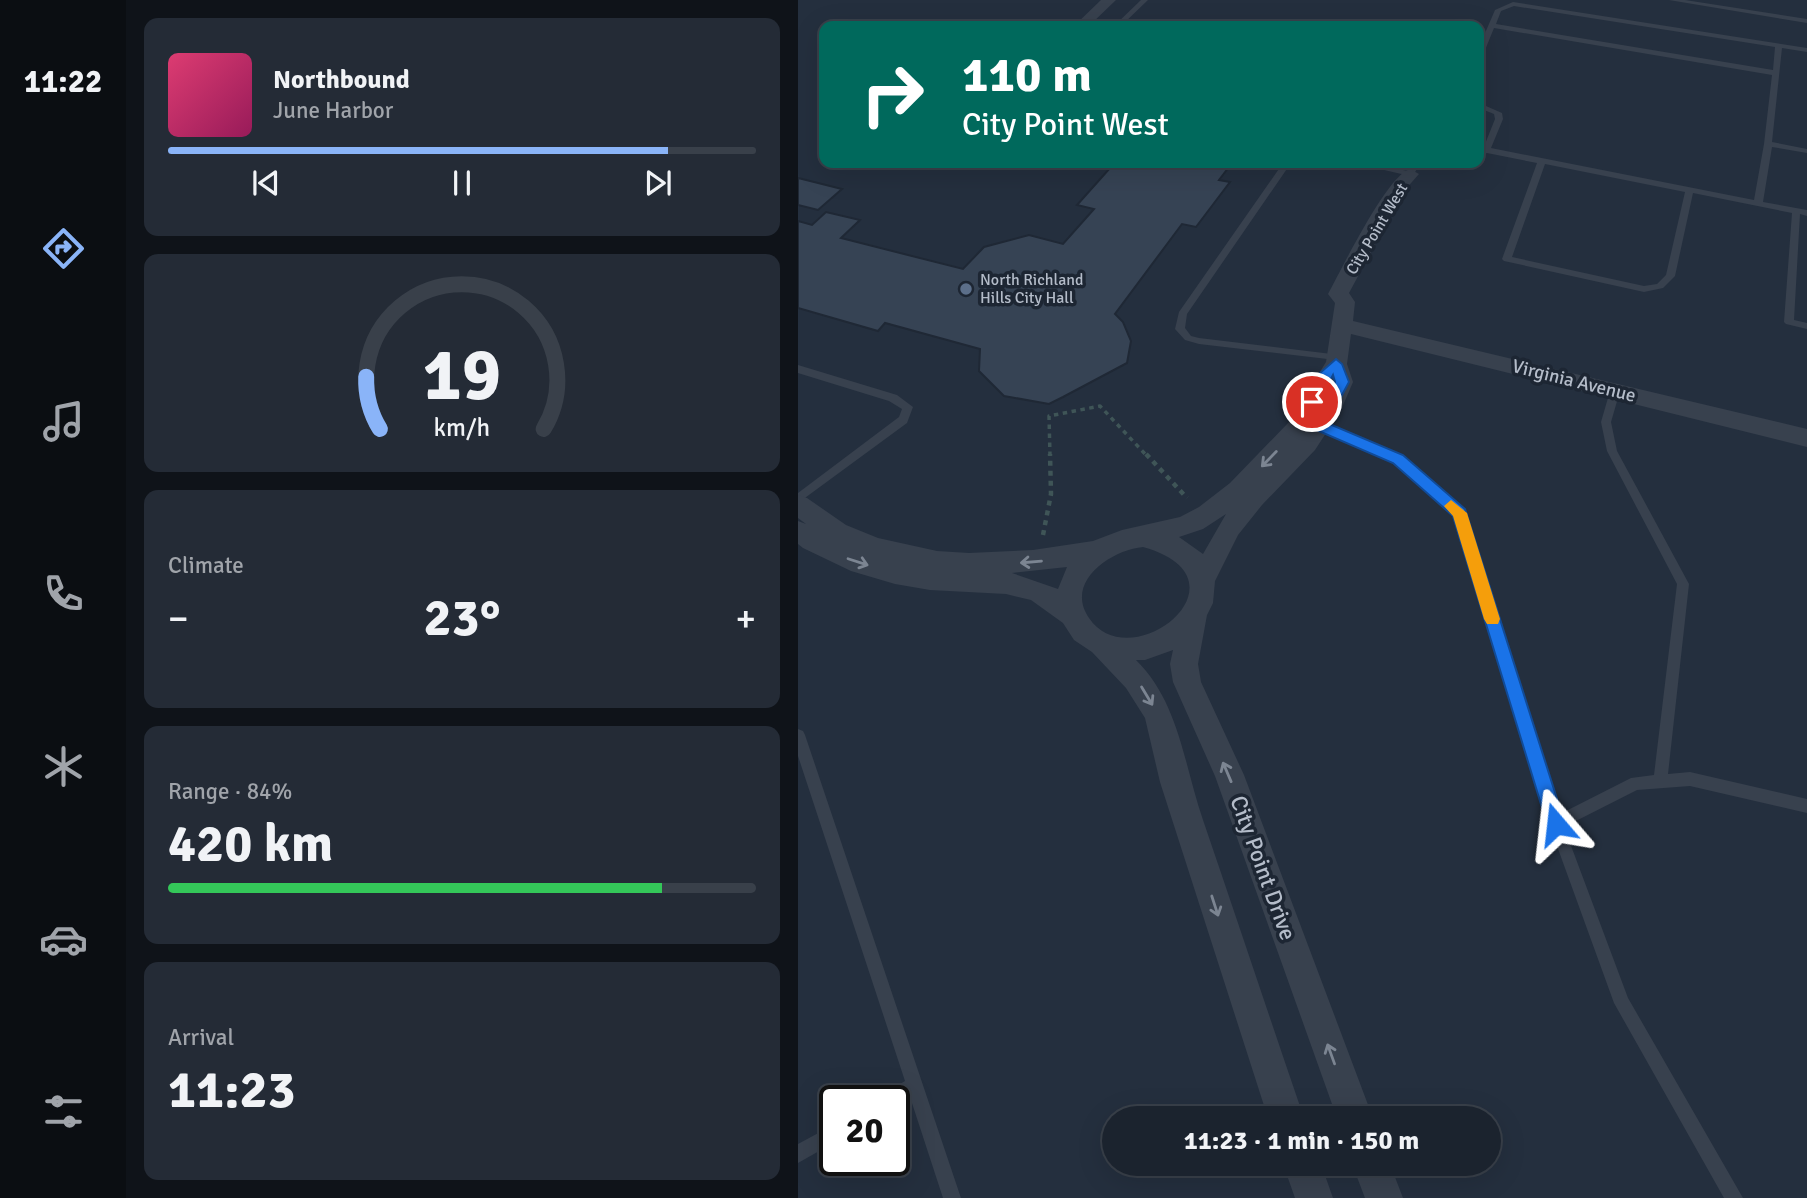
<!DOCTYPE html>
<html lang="en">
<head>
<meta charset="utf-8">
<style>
  :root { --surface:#1b232e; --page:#242b36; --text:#f1f3f6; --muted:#a0a4aa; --line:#39404a; --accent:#8ab4f8 }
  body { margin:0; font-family:Signika,sans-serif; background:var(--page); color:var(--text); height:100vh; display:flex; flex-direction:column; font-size:26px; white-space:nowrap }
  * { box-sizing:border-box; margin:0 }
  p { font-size:23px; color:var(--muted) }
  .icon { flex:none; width:38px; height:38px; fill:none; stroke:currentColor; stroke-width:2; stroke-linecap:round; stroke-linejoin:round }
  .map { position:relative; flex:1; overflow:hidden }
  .panel { display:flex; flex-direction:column; gap:18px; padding:18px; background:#0f1319; width:672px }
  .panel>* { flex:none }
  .guide { position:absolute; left:21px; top:21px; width:665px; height:147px; border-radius:14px; box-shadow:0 7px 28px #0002,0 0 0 2px var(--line); background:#00695c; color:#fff; overflow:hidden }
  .speed { position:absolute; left:21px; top:1085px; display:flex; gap:14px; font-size:35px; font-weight:700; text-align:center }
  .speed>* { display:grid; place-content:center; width:91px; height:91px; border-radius:50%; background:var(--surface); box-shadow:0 7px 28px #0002,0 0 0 2px var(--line); line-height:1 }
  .speed .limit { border:4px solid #111; border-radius:10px; background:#fff; color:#111 }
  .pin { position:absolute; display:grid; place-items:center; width:60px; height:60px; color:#fff; margin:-30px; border:4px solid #fff; border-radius:50%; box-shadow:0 2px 7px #0007 }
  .me { position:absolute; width:77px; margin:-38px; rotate:343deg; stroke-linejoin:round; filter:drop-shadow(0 0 5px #0008) }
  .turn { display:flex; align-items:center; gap:24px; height:147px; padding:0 28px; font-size:32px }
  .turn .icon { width:91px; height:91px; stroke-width:2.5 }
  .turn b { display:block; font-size:49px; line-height:60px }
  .big { font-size:52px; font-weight:700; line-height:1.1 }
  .panel .tile { flex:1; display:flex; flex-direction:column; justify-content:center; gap:10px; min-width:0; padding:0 24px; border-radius:14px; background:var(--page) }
  .panel .dial { align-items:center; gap:0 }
  .dial svg { height:182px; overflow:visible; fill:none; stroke:var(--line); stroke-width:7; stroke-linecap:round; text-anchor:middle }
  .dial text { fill:var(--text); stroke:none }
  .song { display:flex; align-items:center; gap:21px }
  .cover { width:84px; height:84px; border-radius:10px; background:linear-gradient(135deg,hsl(340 70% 55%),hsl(330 70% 35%)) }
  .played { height:7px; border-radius:4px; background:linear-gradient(90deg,var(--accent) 85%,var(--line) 85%) }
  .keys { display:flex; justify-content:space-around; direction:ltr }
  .heat { display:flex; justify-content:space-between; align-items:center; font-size:38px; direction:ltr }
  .charge { height:10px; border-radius:5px; background:linear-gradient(90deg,#34c759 84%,var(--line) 0) }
  .trip { position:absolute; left:304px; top:1106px; width:399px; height:70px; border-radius:35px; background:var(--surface); box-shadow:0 7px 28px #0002,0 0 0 2px var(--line); font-weight:700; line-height:70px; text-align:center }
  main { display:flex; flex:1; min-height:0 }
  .menu { display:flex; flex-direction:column; width:126px; justify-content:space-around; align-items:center; background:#0b0e12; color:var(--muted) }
  .menu .icon { width:49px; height:49px }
  .menu .on { color:var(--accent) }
  .menu b { font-size:32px; color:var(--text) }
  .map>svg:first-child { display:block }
  .building { fill:#364354; stroke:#1f2835; stroke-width:2 }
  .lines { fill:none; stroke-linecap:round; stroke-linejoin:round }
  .path-far1 { stroke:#3f5557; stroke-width:3.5; stroke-dasharray:4.5 4.5; stroke-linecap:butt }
  .path { stroke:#3f5557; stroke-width:4.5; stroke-dasharray:5 5; stroke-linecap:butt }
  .lane { fill:#38414e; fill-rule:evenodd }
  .street { fill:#38414e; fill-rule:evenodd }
  .oneway { stroke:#7c8592 }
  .route { fill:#1a73e8; stroke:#114b97; stroke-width:2 }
  .slow { fill:#f59e0b }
  .service-dot { fill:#5c6f8a; stroke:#1d2633; stroke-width:2.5 }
  .labels { text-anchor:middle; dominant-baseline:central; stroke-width:7; stroke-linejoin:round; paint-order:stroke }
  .far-street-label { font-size:16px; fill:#b4bcc9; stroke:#1d2633 }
  .far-poi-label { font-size:16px; fill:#b4bcc9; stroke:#1d2633; text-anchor:start }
  .street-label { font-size:19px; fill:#b4bcc9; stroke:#1d2633 }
  .near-street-label { font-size:23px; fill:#b4bcc9; stroke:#1d2633 }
</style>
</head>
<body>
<main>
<nav class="menu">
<b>11:22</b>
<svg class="icon on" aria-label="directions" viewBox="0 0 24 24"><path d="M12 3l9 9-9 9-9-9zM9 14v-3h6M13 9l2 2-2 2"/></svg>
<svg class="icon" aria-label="music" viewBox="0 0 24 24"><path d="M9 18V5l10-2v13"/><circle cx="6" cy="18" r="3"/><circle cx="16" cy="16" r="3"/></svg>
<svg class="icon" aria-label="phone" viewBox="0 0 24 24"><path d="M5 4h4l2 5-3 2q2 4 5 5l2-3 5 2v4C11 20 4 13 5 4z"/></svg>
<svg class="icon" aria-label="climate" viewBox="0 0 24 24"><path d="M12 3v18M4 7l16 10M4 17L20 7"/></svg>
<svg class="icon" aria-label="car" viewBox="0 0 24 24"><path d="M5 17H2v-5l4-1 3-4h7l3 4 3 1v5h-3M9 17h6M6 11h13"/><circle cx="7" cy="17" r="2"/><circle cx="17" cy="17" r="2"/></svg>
<svg class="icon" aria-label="filters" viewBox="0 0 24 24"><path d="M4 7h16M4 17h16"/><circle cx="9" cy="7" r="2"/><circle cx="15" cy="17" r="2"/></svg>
</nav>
<section class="panel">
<div class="tile">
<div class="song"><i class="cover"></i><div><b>Northbound</b><p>June Harbor</p></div></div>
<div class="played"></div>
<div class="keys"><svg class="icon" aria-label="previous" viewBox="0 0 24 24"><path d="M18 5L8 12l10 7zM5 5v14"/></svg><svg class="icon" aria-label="pause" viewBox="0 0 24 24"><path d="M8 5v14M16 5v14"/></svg><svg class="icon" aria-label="next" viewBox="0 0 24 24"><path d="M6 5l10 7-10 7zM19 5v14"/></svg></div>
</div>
<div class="tile dial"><svg viewBox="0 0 100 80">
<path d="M14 69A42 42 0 1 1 86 69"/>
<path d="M14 69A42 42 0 0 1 8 46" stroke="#8ab4f8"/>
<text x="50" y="56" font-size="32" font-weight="700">19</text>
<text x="50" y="72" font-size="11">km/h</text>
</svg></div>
<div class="tile"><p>Climate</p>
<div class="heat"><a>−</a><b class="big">23°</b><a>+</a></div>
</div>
<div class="tile"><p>Range · 84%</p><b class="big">420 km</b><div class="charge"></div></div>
<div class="tile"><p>Arrival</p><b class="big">11:23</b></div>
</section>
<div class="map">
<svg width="1009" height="1198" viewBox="0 0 1009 1198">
  <rect width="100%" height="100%" fill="#242f3e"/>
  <path class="building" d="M 304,163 L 434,163 L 421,180 L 432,182 L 398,227 L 384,224 L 317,314 L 325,322 L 333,341 L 329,363 L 265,397 L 251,404 L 206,396 L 181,371 L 182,349 L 87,323 L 80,331 L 0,308 L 0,221 L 14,225 L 28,212 L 62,220 L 43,238 L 165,269 L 186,247 L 231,235 L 265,244 L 296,209 L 279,205 L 313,167 L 302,165 Z
    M 0,178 L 44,189 L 20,210 L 0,205 Z"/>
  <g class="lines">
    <path class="path-far1" d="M 252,456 L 251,416 L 302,406 L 349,456"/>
    <path class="path" d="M 348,454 L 389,498
      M 245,535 L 253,494 L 252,454"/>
    <path class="lane" d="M 343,0 L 350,0 L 323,26 L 316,26 Z
      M 871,0 L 887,0 L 1009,19 L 1009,23 Z
      M 715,2 L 1009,48 L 1009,52 L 984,48 L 974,142 L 1009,149 L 1009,153 L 974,147 L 965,202 L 1009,210 L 1009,216 L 1002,214 L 996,320 L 1009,323 L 1009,329 L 988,324 L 986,322 L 994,213 L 895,193 L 877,276 L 865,288 L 846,292 L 706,261 L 704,259 L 739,163 L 689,153 L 681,155 L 681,150 L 685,149 L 697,119 L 696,114 L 681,108 L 681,103 L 704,113 L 705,119 L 693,148 L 956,200 L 966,144 L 974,75 L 696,28 L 685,55 L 681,57 L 681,47 L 697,10 ZM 716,6 L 977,47 L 975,70 L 698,24 L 703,11 ZM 747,164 L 887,192 L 868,275 L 859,284 L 846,286 L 714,257 Z
      M 485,163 L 493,163 L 389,314 L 387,328 L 393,336 L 401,338 L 542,355 L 542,359 L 538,360 L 401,344 L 387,340 L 377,329 L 381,312 Z
      M 556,163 L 570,163 L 610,171 L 614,163 L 622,163 L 615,176 L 612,176 Z
      M 0,365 L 99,395 L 115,407 L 109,423 L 0,503 L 0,493 L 101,417 L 104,409 L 91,401 L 0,373 Z
      M 817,387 L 822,391 L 813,422 L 819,451 L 891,584 L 870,774 L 892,772 L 1009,799 L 1009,813 L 892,786 L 839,790 L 766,827 L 830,998 L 945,1198 L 926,1198 L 816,1003 L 751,824 L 656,515 L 596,462 L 517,429 L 516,426 L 521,422 L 525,423 L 604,456 L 665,510 L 762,814 L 833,778 L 856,775 L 879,584 L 809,451 L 803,422 L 812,391 Z
      M 0,729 L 5,731 L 7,735 L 163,1198 L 145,1198 L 112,1097 L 96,1107 L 96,1101 L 82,1101 L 84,1095 L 107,1081 L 0,756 Z
      M 37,1124 L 37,1142 L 0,1163 L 0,1144 Z"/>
    <path class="street" d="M 303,0 L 318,0 L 291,26 L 276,26 Z
      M 612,169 L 621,174 L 606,191 L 551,293 L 557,302 L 555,321 L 1009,429 L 1009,447 L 553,334 L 549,364 L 555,382 L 543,410 L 517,450 L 464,505 L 440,535 L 417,581 L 415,603 L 409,615 L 400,664 L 403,682 L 446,775 L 575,1118 L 539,1118 L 417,776 L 375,682 L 372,664 L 375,650 L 347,660 L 338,660 C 381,702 386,765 405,820 C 439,919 472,1019 506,1118 L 470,1118 L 362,782 L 347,718 L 328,688 L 294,652 L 276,640 L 265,623 L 233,600 L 208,594 L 132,590 L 97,584 L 53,571 L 5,548 L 0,544 L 0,521 L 8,524 L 0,518 L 0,495 L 9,498 L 48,525 L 80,538 L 139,551 L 171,553 L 235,550 L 295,541 L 324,530 L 382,517 L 401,507 L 432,483 L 491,422 L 528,362 L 537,303 L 530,294 C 543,270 590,174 612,169 ZM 428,514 L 405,554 L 381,537 L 405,529 ZM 345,547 C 459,579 333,680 291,618 C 266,582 313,550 345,547 ZM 269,567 L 260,589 L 214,573 Z
      M 485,1164 L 523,1164 L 535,1198 L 497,1198 Z
      M 554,1164 L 592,1164 L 605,1198 L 567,1198 Z"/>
  </g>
  <defs><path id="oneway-shaft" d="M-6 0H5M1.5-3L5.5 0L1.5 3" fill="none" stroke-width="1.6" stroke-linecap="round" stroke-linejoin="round" transform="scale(1.75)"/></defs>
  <g class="oneway">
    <use href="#oneway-shaft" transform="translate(471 459) rotate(134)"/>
    <use href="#oneway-shaft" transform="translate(60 562) rotate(18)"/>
    <use href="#oneway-shaft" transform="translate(233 562) rotate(175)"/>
    <use href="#oneway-shaft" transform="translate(349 696) rotate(59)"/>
    <use href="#oneway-shaft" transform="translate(429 772) rotate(-113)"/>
    <use href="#oneway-shaft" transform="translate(417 906) rotate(72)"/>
    <use href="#oneway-shaft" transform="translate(533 1054) rotate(-110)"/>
  </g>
  <path class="route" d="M 538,359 L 544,364 L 551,382 L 529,423 L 605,455 L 667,509 L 767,824 L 765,831 L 758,834 L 752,831 L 749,824 L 655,516 L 595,463 L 516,429 L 514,426 L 537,382 L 535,375 L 519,406 L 510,406 L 508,402 L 522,373 Z"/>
  <path class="slow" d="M 653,500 L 669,513 L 702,619 L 700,624 L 689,624 L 686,619 L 655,516 L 646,506 Z"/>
  <circle class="service-dot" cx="168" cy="289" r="7"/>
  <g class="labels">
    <g class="far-street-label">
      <text transform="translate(579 229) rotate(-59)">City Point West</text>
    </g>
    <g class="far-poi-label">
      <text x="182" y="280">North Richland<tspan x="182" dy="18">Hills City Hall</tspan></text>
    </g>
    <g class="street-label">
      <text transform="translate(776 381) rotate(14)">Virginia Avenue</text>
    </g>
    <g class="near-street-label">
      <text transform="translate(465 868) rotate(70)">City Point Drive</text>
    </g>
  </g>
</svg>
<div class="speed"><div class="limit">20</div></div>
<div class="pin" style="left:514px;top:402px;background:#d93025"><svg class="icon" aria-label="arrive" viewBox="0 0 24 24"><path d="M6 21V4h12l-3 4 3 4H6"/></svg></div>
<svg class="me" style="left:758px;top:824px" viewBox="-20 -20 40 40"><path d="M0-17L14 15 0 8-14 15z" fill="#1a73e8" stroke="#fff" stroke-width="4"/></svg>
<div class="trip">11:23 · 1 min · 150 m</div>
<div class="guide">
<div class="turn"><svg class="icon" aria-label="right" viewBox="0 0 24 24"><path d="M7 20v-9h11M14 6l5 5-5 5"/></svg><div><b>110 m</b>City Point West</div></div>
</div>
</div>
</main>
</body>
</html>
